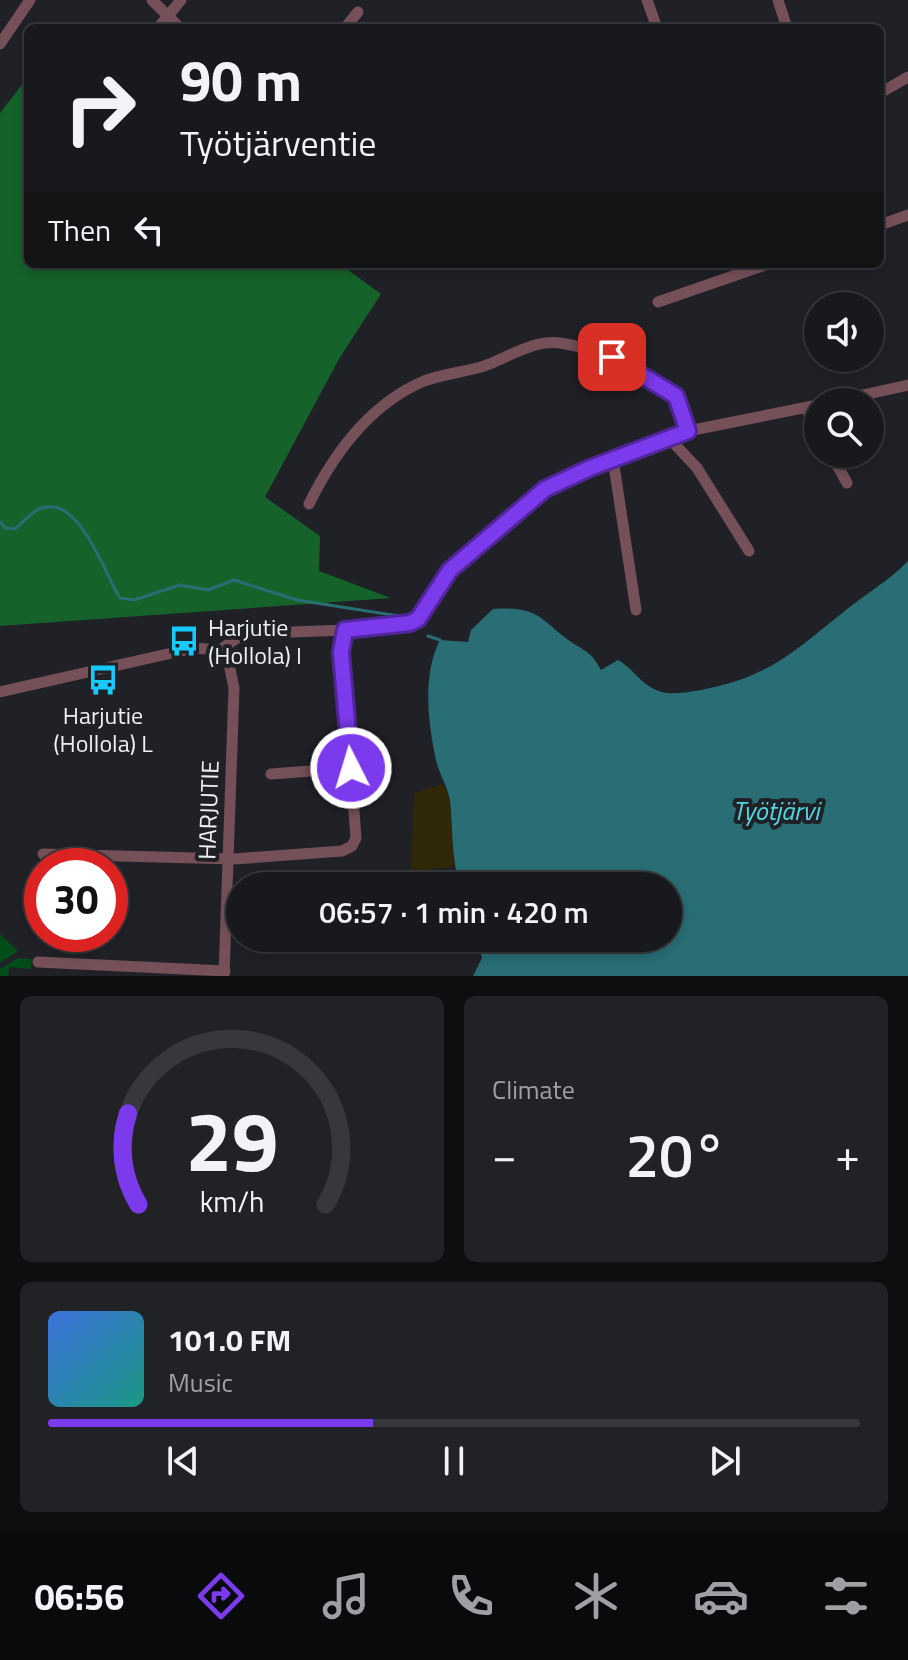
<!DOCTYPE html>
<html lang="en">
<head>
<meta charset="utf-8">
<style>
  :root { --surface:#17191c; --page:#202225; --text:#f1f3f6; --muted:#9ea0a3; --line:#36383b; --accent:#7c3aed }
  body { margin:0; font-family:"Titillium Web",sans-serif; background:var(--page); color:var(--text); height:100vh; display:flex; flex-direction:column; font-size:30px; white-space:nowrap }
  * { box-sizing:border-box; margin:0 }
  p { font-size:26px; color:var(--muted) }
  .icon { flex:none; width:44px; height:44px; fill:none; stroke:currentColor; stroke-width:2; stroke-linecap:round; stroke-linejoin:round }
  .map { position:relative; height:976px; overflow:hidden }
  .panel { display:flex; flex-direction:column; gap:20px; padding:20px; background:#0d0e0f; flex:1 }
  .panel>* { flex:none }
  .banner { position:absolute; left:24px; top:24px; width:860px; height:244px; border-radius:12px; box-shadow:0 4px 12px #0003,0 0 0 2px var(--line); background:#17191c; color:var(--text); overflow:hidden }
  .tools { position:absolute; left:804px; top:292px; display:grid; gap:16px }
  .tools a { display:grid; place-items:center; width:80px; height:80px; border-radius:50%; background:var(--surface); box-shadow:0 4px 12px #0003,0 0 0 2px var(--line); font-size:40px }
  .speed { position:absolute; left:24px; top:848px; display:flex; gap:16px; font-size:40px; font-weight:700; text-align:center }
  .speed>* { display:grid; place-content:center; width:104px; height:104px; border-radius:50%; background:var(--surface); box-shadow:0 4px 12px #0003,0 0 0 2px var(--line); line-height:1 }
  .speed .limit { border:12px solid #d22; background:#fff; color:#111 }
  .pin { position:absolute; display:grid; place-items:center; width:68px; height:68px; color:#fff; margin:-34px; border-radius:16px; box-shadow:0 4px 12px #0006 }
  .me { position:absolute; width:88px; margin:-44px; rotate:355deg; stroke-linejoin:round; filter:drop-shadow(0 0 6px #0008) }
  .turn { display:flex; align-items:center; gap:28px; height:168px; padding:0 24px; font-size:36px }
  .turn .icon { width:104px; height:104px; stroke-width:2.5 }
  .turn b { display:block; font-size:56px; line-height:68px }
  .then { display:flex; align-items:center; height:76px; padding:0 24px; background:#0003; gap:16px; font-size:30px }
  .big { font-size:60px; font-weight:600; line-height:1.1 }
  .panel .widget { flex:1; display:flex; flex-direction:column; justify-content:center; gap:12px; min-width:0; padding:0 28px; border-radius:12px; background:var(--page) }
  .panel .dial { align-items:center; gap:0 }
  .dial svg { height:208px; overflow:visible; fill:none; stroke:var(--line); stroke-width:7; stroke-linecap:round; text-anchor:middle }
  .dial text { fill:var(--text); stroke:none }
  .song { display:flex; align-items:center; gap:24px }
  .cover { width:96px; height:96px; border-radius:12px; background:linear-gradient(135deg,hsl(220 70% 55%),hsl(170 70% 35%)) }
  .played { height:8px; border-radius:4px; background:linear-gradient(90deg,var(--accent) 40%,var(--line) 40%) }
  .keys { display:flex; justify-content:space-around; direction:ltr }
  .heat { display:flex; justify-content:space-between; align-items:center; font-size:44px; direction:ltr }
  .panel .tiles { flex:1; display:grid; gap:20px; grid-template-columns:1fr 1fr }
  .widget:last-child { grid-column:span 2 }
  .trip { position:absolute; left:226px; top:872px; width:456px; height:80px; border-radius:40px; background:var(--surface); box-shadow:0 4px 12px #0003,0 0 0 2px var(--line); font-weight:600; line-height:80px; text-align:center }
  .dock { display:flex; height:128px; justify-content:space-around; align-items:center; background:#090a0b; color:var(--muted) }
  .dock .icon { width:56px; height:56px }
  .dock .current { color:var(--accent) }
  .dock b { font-size:36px; color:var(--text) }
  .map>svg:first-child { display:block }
  .green { fill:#004d1a }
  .forest { fill:#15622a }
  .sand { fill:#302807 }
  .water { fill:#286e74 }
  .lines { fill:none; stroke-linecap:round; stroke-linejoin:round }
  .stream { stroke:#286e74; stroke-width:3 }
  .minor { stroke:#765059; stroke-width:11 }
  .route-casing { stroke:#51269a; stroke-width:20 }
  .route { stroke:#7c3aed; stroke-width:14 }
  .labels { text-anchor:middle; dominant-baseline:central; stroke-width:8; stroke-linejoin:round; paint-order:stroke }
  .poi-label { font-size:24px; fill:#edeff2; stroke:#1f2126; text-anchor:start }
  .street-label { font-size:24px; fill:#edeff2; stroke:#1f2126 }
  .water-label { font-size:26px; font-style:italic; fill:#50d7e3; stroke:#1f2126 }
</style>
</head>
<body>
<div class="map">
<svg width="908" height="976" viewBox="0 0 908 976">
  <rect width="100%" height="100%" fill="#1f2126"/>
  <path class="green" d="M 0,934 L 18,951 L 0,963 Z
    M 18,958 L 32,959 L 31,969 L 9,967 L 8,976 L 0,976 L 0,969 Z"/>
  <path class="forest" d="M 28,77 L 28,264 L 340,264 L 381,294 L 339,359 L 265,497 L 320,536 L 319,571 L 391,598 L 0,626 L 0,113 Z"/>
  <path class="sand" d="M 443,784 L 449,797 L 454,867 L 411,871 L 414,793 Z"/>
  <path class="water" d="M 908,561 L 908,976 L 473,976 L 482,958 L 476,938 L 668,938 L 668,886 L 460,886 C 451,858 453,830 450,801 C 448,787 439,774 436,760 C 428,723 422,675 440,640 L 468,642 L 471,630 L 493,609 C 543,605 541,623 576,645 C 589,653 593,655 601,670 L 618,660 C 635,669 643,690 667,693 C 680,694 697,691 710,688 C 769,676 796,650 841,614 C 863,595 888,582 908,561 Z"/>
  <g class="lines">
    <path class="stream" d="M 0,522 L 5,528 L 15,529 C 22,523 31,513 39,509 C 79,492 104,573 120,598 L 134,600 L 180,585 L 208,590 L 234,580 L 297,600 L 399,616
      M 428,636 L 440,640"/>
    <path class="minor" d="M 152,0 L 180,28
      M 647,0 L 657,28
      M 778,0 L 787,28
      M 158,28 L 181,0
      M 345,28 L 358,12
      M 0,44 L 30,0
      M 880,93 L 908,77
      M 880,225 L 908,215
      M 658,302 L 768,264
      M 831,402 L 908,385
      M 806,408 L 818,430
      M 669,438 L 697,468 L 749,551
      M 831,454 L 847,483
      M 613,459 L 636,610
      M 309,504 C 334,453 370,404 424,381 C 443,374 465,372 484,366 C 507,358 534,339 560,343 C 604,349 639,373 676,396 L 688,431
      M 220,650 L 243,634 L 345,630 L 410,623 L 424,612 L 450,570 L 545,489 L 567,477 L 688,431 L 818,405
      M 220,650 L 228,659 L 234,688 L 224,976
      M 0,692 L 194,648 L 220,650
      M 271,774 L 351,768 L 341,652 L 345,630
      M 43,854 L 234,859 L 342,851 L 352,846 L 356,838 L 352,785
      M 38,962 L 225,971"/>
  </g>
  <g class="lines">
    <g class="route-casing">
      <path id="route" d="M 351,768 L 341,652 L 345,630 L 410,623 L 418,619 L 450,570 L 545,489 L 590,468 L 688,431 L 676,396 L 612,357"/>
    </g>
    <use href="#route" class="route"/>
  </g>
  <defs>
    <g id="bus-bare" transform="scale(2.4)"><path d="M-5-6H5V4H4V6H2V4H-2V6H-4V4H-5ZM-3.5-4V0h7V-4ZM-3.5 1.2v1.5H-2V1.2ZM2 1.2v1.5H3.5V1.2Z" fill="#17cafb" stroke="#1f2126" stroke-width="2.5" paint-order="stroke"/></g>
  </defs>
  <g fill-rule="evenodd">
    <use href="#bus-bare" x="184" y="641"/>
    <use href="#bus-bare" x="103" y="680"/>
  </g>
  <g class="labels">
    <g class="poi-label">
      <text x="208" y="627">Harjutie<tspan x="208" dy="28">(Hollola) I</tspan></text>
      <text x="103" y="715" text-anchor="middle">Harjutie<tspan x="103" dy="28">(Hollola) L</tspan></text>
    </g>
    <g class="street-label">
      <text transform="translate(208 810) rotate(-88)">HARJUTIE</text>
    </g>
    <g class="water-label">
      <text x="776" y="810">Työtjärvi</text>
    </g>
  </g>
</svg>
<div class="tools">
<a><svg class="icon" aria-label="sound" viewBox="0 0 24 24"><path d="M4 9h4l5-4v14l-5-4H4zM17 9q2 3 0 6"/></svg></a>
<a><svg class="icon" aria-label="search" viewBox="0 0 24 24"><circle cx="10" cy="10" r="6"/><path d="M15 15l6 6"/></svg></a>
</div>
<div class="speed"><div class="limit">30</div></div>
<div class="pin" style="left:612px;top:357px;background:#d93025"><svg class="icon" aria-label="arrive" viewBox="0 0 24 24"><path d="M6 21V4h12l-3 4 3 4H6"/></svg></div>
<svg class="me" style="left:351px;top:768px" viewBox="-20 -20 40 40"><circle r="17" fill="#7c3aed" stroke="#fff" stroke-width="3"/><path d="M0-11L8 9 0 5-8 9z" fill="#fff"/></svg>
<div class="trip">06:57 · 1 min · 420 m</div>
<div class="banner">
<div class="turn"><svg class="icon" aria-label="right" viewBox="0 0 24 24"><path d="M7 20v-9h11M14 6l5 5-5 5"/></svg><div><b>90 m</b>Työtjärventie</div></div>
<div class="then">Then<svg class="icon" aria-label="left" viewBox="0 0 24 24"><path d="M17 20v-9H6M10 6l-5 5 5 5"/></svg></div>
</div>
</div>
<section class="panel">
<div class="tiles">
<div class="widget dial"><svg viewBox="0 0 100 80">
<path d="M14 69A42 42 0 1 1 86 69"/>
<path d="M14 69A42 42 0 0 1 10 34" stroke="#7c3aed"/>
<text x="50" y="56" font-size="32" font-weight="700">29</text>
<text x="50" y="72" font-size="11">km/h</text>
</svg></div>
<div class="widget"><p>Climate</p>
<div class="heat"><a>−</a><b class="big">20°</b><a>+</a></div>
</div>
<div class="widget">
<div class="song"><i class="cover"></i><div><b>101.0 FM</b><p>Music</p></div></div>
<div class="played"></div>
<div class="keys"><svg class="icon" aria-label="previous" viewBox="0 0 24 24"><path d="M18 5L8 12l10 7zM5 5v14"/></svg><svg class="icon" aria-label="pause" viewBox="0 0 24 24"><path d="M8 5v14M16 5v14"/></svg><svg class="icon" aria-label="next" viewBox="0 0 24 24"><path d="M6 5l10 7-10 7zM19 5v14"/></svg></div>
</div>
</div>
</section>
<nav class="dock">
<b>06:56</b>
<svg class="icon current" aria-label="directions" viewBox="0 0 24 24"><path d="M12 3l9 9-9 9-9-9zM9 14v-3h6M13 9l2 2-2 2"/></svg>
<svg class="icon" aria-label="music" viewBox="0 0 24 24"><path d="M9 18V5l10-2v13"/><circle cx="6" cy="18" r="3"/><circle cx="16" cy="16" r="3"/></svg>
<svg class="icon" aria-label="phone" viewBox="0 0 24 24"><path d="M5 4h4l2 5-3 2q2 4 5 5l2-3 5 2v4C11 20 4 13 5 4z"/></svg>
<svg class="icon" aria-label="climate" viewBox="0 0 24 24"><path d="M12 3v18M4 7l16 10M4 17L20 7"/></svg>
<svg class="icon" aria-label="car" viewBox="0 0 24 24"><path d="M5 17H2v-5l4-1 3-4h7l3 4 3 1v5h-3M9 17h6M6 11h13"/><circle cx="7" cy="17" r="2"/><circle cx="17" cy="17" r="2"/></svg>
<svg class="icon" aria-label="filters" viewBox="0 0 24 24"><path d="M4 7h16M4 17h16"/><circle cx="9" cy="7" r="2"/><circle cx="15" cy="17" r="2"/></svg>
</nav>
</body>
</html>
